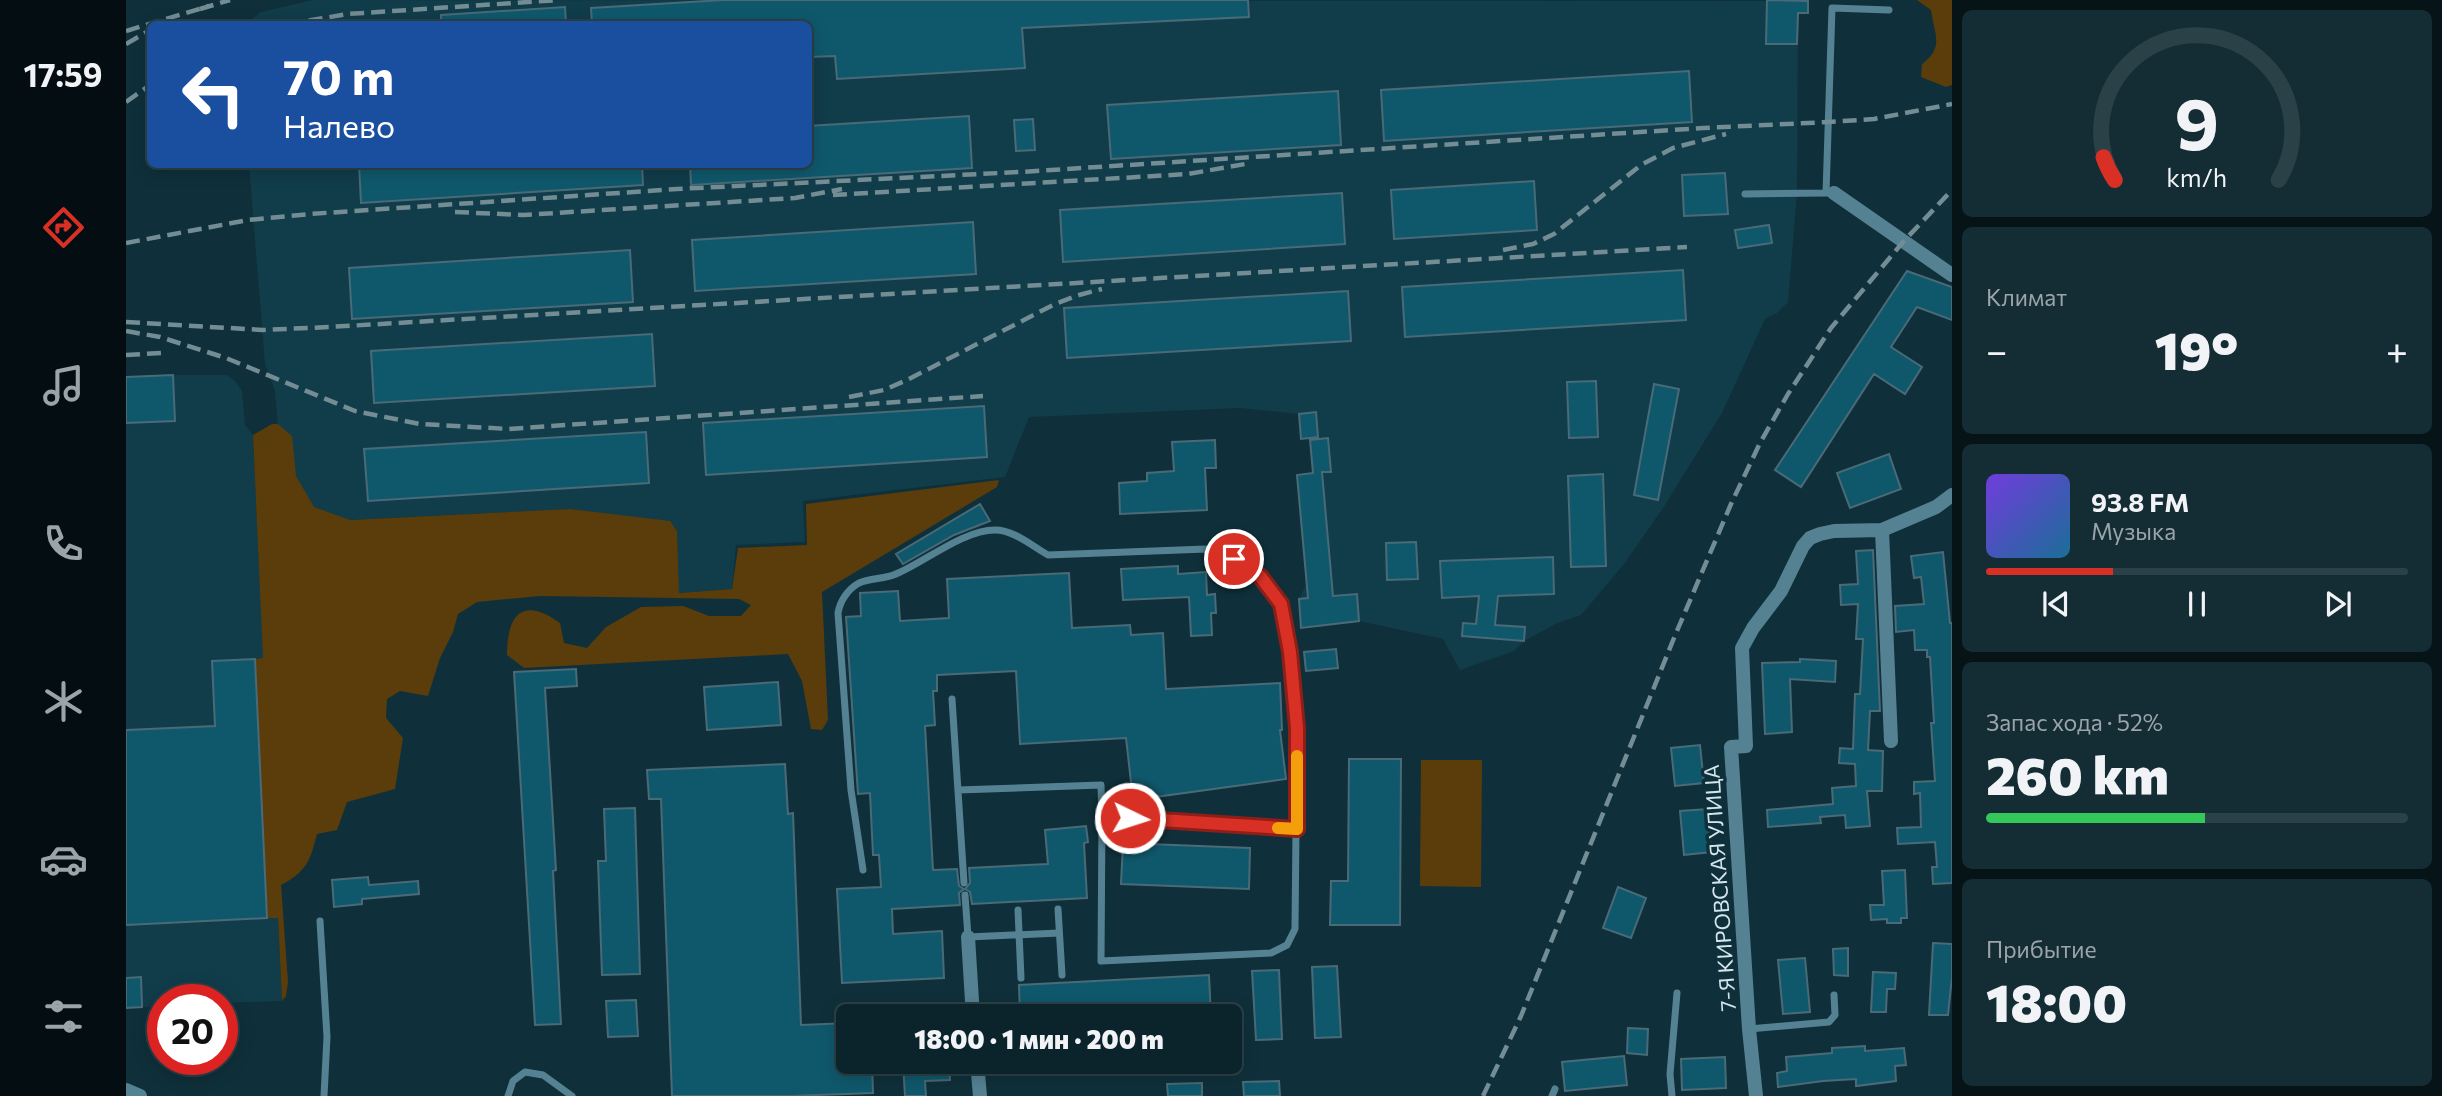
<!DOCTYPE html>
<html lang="ru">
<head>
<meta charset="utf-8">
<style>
  :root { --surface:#0b242c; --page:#142c34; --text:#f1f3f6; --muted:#9aa4a9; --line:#2b4148; --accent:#d93025 }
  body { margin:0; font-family:Commissioner,sans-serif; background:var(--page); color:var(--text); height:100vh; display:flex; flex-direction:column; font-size:26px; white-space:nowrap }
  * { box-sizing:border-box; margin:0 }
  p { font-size:23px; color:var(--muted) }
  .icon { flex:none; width:38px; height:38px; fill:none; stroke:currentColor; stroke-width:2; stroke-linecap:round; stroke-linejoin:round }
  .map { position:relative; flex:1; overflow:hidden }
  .details { display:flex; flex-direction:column; gap:10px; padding:10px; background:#061418; width:490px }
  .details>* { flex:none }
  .banner { position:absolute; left:21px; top:21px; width:665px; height:147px; border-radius:10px; box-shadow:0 4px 18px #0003,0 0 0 2px var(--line); background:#1a4fa0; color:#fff; overflow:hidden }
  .speed { position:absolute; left:21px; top:984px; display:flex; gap:14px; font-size:35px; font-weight:700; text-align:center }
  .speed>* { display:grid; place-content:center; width:91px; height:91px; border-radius:50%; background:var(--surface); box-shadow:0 4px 18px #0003,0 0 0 2px var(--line); line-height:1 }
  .speed .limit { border:10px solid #d22; background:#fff; color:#111 }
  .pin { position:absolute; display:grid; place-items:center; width:60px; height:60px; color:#fff; margin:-30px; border:4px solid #fff; border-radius:50%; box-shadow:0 2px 7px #0007 }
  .me { position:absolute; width:77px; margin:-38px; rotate:94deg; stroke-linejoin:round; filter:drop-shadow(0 0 5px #0008) }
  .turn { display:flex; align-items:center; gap:24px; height:147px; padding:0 21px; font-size:32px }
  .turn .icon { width:91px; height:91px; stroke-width:2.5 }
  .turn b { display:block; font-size:49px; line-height:60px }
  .big { font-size:52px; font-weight:800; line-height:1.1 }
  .details .card { flex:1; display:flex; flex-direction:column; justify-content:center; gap:10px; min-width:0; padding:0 24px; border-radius:10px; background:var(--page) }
  .details .dial { align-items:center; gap:0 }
  .dial svg { height:182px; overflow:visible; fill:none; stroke:var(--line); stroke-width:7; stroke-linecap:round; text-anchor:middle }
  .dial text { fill:var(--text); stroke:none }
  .song { display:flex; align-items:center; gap:21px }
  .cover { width:84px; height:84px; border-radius:10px; background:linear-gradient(135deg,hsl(260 70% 55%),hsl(200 70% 35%)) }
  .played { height:7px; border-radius:4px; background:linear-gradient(90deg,var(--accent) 30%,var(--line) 30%) }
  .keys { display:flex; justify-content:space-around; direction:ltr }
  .heat { display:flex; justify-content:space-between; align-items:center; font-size:38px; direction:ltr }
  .charge { height:10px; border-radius:5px; background:linear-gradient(90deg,#34c759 52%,var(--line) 0) }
  .trip { position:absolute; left:710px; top:1004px; width:406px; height:70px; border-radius:10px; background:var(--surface); box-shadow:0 4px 18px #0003,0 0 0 2px var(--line); font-weight:800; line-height:70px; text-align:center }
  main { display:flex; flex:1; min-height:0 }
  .menu { display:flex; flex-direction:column; width:126px; justify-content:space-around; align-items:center; background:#040e12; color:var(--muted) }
  .menu .icon { width:49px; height:49px }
  .menu .on { color:var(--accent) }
  .menu b { font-size:32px; color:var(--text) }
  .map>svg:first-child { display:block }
  .built { fill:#113c4a }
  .green { fill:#5a3d0a }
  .building { fill:#0f586c; stroke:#496a76; stroke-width:2 }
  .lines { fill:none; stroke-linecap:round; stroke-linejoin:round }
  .service { stroke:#558293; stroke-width:7 }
  .minor { stroke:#558293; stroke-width:14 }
  .tertiary { stroke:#558293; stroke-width:14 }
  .rail { stroke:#748d95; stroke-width:4.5; stroke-dasharray:14 7; stroke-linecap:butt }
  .route-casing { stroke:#8d1f18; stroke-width:18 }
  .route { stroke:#d93025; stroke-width:12 }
  .slow { stroke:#f59e0b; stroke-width:12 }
  .labels { text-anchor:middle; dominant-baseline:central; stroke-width:7; stroke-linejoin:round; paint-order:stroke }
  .street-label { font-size:21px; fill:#d4e6ed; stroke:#0f303a }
</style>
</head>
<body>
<main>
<nav class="menu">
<b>17:59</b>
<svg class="icon on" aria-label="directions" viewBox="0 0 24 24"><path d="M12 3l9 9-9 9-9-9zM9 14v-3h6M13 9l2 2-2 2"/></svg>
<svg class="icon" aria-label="music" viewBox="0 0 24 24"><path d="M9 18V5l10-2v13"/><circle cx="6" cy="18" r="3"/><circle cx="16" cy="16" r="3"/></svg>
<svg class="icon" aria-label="phone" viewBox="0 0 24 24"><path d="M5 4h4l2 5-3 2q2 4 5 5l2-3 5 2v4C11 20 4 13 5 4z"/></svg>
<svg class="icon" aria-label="climate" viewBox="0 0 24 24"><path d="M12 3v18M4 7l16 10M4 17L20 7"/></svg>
<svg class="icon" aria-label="car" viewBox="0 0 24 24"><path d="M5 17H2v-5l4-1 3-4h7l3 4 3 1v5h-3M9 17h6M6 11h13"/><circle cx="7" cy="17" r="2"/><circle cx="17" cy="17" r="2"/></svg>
<svg class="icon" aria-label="filters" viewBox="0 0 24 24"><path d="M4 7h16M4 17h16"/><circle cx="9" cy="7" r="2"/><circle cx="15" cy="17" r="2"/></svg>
</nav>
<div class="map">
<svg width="1826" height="1096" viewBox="0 0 1826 1096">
  <rect width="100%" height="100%" fill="#0f303a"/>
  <path class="built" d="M 187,0 L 1682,1 L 1682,13 L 1672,13 L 1671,194 L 1662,302 L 1651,313 L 1639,319 L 1596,413 L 1537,508 L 1498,564 L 1455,615 L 1431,623 L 1398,641 L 1388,651 L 1334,670 L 1317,639 L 1233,621 L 1230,594 L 1173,599 L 1180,585 L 1171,475 L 1187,473 L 1184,438 L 1192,437 L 1190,412 L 1173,414 L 1115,408 L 903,417 L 879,477 L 677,501 L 679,542 L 610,545 L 606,589 L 552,593 L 551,531 L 444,509 L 160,523 L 149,391 L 139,364 L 123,165 L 682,164 L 682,24 L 119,24 L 135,12 Z
    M 47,375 L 101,375 L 109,381 L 116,391 L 119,425 L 127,435 L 138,659 L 129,659 L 141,918 L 152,918 L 156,1001 L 96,1003 L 96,999 L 37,999 L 37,1006 L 0,1008 L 0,377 Z"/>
  <path class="green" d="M 1791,0 L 1826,0 L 1826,85 L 1820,87 L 1795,77 L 1796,64 C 1819,47 1808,34 1805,10 Z
    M 146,424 L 152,424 L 166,436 L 170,476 L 188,507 L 224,520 L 444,509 L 544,521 L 551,531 L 553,593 L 606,589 L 612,548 L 681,545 L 680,504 L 873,480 L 871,487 L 696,592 L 702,720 L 696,730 L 685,729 L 676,681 L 662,654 L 398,668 L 381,655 C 381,635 385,602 414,612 C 421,614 428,619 434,623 L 438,643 L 461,648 L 480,627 L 515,607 L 557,606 L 583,616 L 615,616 L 625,605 L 613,599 L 414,596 L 351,602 L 332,614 L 327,632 L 314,658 L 302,696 L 274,691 L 261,699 L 260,718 L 277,738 L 269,789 L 221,802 L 211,830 L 191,834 C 184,861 181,871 155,885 L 162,982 L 160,996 L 156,1001 L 152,918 L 141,918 L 129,659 L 137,658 L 127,435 Z
    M 1295,760 L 1356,760 L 1355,887 L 1294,886 Z"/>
  <path class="building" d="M 597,0 L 1122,0 L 1123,17 L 896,28 L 899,68 L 711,79 L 709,56 L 682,57 L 682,24 L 466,24 L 465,8 Z
    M 1641,0 L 1682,1 L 1682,13 L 1672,13 L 1671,44 L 1640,44 Z
    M 439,7 L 440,24 L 315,24 L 315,15 Z
    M 1563,71 L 1566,122 L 1258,141 L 1255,90 Z
    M 1212,91 L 1215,145 L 985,159 L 981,105 Z
    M 843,116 L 846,168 L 565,185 L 564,164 L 682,164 L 682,126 Z
    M 907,119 L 909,150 L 890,151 L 888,120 Z
    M 233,164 L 516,164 L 517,185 L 235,203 Z
    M 1599,173 L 1602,214 L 1558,216 L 1556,175 Z
    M 1408,181 L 1411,230 L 1268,239 L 1265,190 Z
    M 1216,193 L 1219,244 L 937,262 L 934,210 Z
    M 847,222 L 850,274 L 569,291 L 566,240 Z
    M 1643,225 L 1646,243 L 1612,248 L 1609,230 Z
    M 504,250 L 507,302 L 226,319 L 223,268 Z
    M 1557,270 L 1560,320 L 1279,337 L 1276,287 Z
    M 1781,271 L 1826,287 L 1826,320 L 1791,307 L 1765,347 L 1796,367 L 1779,394 L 1748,374 L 1675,487 L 1649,470 Z
    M 1222,291 L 1225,341 L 941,358 L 938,308 Z
    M 526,334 L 529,386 L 248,403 L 245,351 Z
    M 47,375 L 49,421 L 0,423 L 0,377 Z
    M 1470,381 L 1472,437 L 1443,438 L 1441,382 Z
    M 1528,384 L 1553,389 L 1532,500 L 1508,495 Z
    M 858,406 L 861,457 L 580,475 L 577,423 Z
    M 1190,412 L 1192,437 L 1175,439 L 1173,414 Z
    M 520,432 L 523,483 L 242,501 L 238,449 Z
    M 1202,438 L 1205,472 L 1196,472 L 1207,596 L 1231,594 L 1233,621 L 1175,628 L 1173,599 L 1182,598 L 1171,475 L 1187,473 L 1184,440 Z
    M 1089,440 L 1090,468 L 1079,468 L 1081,510 L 994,514 L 993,483 L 1021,481 L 1021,473 L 1048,471 L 1046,442 Z
    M 1763,454 L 1775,489 L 1724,508 L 1711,473 Z
    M 1477,474 L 1480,566 L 1445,567 L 1442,476 Z
    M 854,504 L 864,521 L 828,535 L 777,564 L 770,554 Z
    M 1290,542 L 1292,579 L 1261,580 L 1260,543 Z
    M 1747,550 L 1754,711 L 1744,711 L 1742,750 L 1757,751 L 1756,791 L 1741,791 L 1744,826 L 1720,828 L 1719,815 L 1694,817 L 1695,823 L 1642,827 L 1641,810 L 1707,804 L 1706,788 L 1730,786 L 1729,764 L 1713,763 L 1714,748 L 1727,749 L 1729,694 L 1734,694 L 1737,639 L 1730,639 L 1732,604 L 1715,605 L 1714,585 L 1732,584 L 1730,551 Z
    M 1817,552 L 1824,623 L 1826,623 L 1826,883 L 1807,884 L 1806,867 L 1811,867 L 1809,842 L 1772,844 L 1771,828 L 1795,827 L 1794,793 L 1788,794 L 1788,782 L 1809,781 L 1805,723 L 1808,723 L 1804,657 L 1801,657 L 1801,650 L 1789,650 L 1788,630 L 1770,632 L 1769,606 L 1798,604 L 1795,577 L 1788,578 L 1785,556 Z
    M 1427,557 L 1428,594 L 1372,596 L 1369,625 L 1399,627 L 1398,641 L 1336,636 L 1337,623 L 1350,624 L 1353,596 L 1316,598 L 1314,561 Z
    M 1052,566 L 1052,574 L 1080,572 L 1081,595 L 1089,594 L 1090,613 L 1085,613 L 1086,635 L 1065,636 L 1063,597 L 997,600 L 995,569 Z
    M 943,573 L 946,628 L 1004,625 L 1005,635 L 1037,633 L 1040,689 L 1154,683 L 1156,730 L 1154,730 L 1160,779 L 1007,800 L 1000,738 L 894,744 L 890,671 L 811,675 L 811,691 L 807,691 L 809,725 L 799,726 L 807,870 L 831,869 L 833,886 L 838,889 L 833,893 L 834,905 L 766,909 L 767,934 L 816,931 L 818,978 L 716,983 L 711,889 L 755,887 L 753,855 L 747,855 L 744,793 L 732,794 L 720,617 L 735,616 L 734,593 L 772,591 L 774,621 L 823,618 L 821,579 Z
    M 1210,649 L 1212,668 L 1180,671 L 1178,652 Z
    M 129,659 L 141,918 L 0,925 L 0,730 L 89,726 L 86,661 Z
    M 1674,659 L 1710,661 L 1709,682 L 1664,679 L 1666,732 L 1639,734 L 1636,663 L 1674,662 Z
    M 450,669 L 451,686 L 419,688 L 430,870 L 427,871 L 435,1024 L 409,1025 L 388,672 Z
    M 652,682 L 655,725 L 581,730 L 578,687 Z
    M 1574,745 L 1578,783 L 1549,786 L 1545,748 Z
    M 1223,759 L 1275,759 L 1274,925 L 1204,925 L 1205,881 L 1222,881 Z
    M 659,764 L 662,814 L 667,813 L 675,1025 L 723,1023 L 723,1062 L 746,1062 L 747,1093 L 665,1096 L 546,1096 L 535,799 L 523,799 L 521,770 Z
    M 509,808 L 514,974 L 476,975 L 472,861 L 480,861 L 478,809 Z
    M 1582,809 L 1586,852 L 1558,855 L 1554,811 Z
    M 960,826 L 962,842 L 958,843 L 961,898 L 846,904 L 844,892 L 839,889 L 844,883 L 843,868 L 922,864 L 919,830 Z
    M 997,843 L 1124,848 L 1123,889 L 995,884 Z
    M 1779,870 L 1781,918 L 1775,918 L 1775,923 L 1761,923 L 1761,919 L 1745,920 L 1744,905 L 1758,905 L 1756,871 Z
    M 242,877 L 243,885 L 292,881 L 293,894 L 236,899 L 236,904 L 208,907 L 206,880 Z
    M 1492,887 L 1520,898 L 1505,938 L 1477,928 Z
    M 1807,943 L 1826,944 L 1826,977 L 1822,1015 L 1803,1015 Z
    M 1722,948 L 1722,976 L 1708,975 L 1707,949 Z
    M 1679,958 L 1684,1012 L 1657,1014 L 1652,960 Z
    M 1211,966 L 1215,1037 L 1189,1038 L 1186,967 Z
    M 1153,970 L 1156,1039 L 1130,1040 L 1126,971 Z
    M 1747,972 L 1770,973 L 1769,989 L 1761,989 L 1760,1012 L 1745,1012 Z
    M 1083,975 L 1085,1017 L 894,1017 L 893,985 Z
    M 15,977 L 16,1007 L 0,1008 L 0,978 Z
    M 510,1000 L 512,1036 L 482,1037 L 480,1001 Z
    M 1502,1028 L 1522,1029 L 1521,1055 L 1501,1053 Z
    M 1739,1046 L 1739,1051 L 1778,1048 L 1780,1065 L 1769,1066 L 1770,1081 L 1730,1086 L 1730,1079 L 1697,1081 L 1652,1087 L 1651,1073 L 1661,1071 L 1660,1057 L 1706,1053 L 1706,1048 Z
    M 1498,1056 L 1501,1085 L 1439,1091 L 1436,1062 Z
    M 1599,1057 L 1600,1088 L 1556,1090 L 1555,1059 Z
    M 777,1062 L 823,1062 L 824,1080 L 799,1081 L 800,1096 L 779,1096 Z
    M 1153,1081 L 1154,1096 L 1118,1096 L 1117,1082 Z
    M 1076,1083 L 1076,1096 L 1042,1096 L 1041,1084 Z"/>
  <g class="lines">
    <path class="service" d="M 1700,193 L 1706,8 L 1763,10
      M 1619,194 L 1702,193
      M 826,699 L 838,883
      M 976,816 L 1171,829
      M 737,870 L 725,790 L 712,613 C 714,601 722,589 733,583 C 744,578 759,579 770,574 C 799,562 837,530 869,530 C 888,530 906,546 922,555 L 1080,549 L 1108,559 L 1134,576 L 1155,604 L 1164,652 L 1171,728 L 1169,929 L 1161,945 L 1145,953 L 975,961 L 976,816 L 975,785 L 832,790
      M 839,895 L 842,937 L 933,933
      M 932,909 L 936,975
      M 892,910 L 895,978
      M 194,921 L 201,1037 L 198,1096
      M 797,1017 L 847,1014
      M 1623,1029 L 1703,1022 L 1709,1015 L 1708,995
      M 382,1096 L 387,1081 L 399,1072 L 417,1075 L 446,1096
      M 1426,1096 L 1429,1089
      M 1546,1096 L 1544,1074 L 1551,993"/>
    <path class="minor" d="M 1708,193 L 1826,275
      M 1756,530 L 1765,741
      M 842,937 L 847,1017
      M 851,1062 L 854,1096
      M 1630,1096 L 1623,1029 L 1605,747 L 1620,746 L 1616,648 L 1627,628 L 1655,591 L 1677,546 L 1684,538 L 1694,534 L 1708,531 L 1756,530 L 1810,507 L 1826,495"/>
    <path class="tertiary" d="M 0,1090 L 14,1096"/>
    <path class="rail" d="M 74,9 L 104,0
      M 162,24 L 222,14 L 433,0
      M 0,31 L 83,6
      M 0,44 L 24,30
      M 0,102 L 24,85
      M 707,195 L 1062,174 L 1125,163
      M 329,212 L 397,215 L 669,198 L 716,189
      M 0,243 L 122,220 L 184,214 L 551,189 L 894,172 L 1577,128 L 1702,122 L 1748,119 L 1826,104
      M 1377,250 L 1407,244 L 1428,234 L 1515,165 L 1547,148 L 1600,134
      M 0,322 L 137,330 L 203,327 L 1561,247
      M 0,331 L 34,337 L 100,358 L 229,411 L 294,424 L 383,429 L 857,396
      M 0,355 L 36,353
      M 723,397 L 758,390 L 783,379 L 929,304 L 953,295 L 976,289
      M 1357,1096 L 1395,1016 L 1548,638 L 1605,504 L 1634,443 L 1662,394 L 1705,328 L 1777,242 L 1826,190"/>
  </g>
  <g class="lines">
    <g class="route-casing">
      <path id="route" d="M 1004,818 L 1171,829 L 1171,728 L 1164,652 L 1155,604 L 1134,576 L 1108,559"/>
    </g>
    <use href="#route" class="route"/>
    <path class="slow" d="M 1152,828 L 1171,829 L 1171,756"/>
  </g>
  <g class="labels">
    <g class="street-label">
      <text transform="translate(1593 888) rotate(-94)">7-Я КИРОВСКАЯ УЛИЦА</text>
    </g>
  </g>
</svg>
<div class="speed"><div class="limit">20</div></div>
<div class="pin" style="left:1108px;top:559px;background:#d93025"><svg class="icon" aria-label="arrive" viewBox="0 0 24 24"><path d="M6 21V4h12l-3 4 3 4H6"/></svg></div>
<svg class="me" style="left:1004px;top:818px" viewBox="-20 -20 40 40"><circle r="17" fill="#d93025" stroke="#fff" stroke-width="3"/><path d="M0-11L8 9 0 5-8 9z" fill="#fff"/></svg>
<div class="trip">18:00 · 1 мин · 200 m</div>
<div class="banner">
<div class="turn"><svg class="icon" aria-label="left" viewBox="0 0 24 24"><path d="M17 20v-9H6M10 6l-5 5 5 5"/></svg><div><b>70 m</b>Налево</div></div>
</div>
</div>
<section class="details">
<div class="card dial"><svg viewBox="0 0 100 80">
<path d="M14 69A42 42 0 1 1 86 69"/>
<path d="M14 69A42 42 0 0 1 9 59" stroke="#d93025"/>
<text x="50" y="56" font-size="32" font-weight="700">9</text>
<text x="50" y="72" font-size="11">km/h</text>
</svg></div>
<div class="card"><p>Климат</p>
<div class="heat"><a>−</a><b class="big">19°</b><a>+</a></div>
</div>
<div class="card">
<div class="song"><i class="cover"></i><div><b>93.8 FM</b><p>Музыка</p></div></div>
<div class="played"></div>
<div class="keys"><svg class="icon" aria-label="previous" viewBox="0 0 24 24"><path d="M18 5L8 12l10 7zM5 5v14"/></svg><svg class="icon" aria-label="pause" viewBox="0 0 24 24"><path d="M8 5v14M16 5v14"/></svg><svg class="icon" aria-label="next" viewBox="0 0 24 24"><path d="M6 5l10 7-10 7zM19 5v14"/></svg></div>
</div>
<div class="card"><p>Запас хода · 52%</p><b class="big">260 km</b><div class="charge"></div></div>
<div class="card"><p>Прибытие</p><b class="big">18:00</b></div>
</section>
</main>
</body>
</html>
